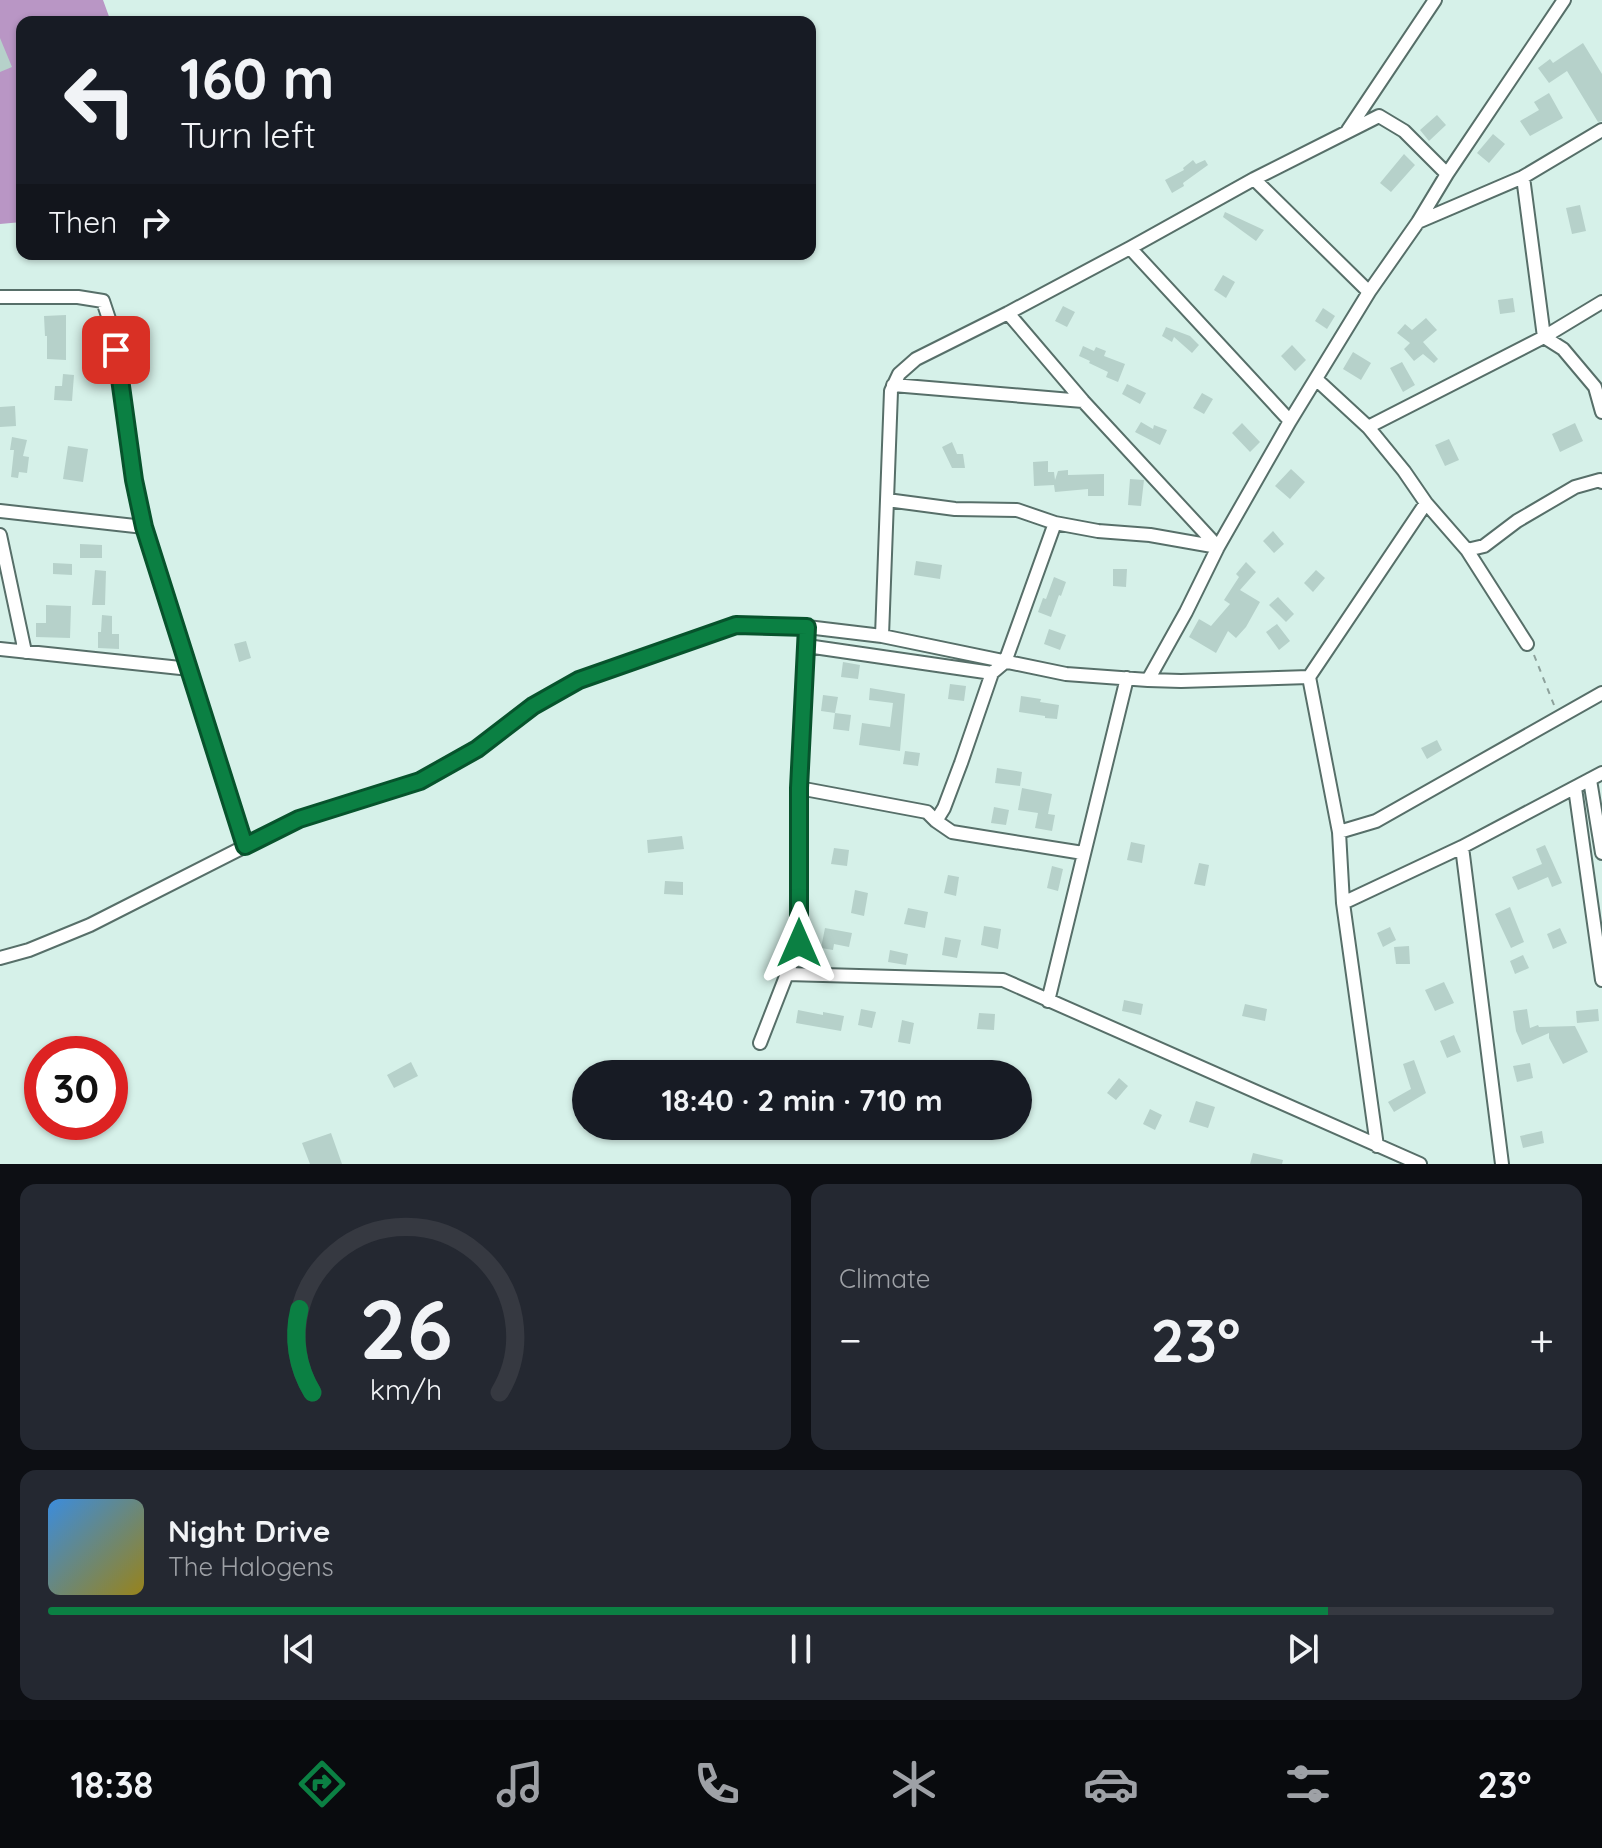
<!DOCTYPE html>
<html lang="en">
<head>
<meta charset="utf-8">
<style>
  :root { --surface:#171b24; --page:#242831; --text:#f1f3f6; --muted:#9ea1a6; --line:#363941; --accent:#0b8043 }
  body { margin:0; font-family:Quicksand,sans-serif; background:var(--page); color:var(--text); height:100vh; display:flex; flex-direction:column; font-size:30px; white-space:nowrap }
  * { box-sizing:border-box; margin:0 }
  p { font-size:26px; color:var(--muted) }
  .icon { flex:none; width:44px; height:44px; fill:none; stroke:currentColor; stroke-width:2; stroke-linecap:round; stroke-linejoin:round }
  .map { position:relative; height:1164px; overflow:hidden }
  .side { display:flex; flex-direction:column; gap:20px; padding:20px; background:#0d0f14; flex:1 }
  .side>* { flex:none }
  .banner { position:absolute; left:16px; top:16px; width:800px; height:244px; border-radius:16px; box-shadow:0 2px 6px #0004; background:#171b24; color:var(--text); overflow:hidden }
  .speed { position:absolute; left:24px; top:1036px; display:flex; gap:16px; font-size:40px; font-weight:700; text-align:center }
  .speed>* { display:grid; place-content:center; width:104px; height:104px; border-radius:50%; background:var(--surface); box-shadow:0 2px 6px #0004; line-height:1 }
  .speed .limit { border:12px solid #d22; background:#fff; color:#111 }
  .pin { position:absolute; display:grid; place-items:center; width:68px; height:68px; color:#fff; margin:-34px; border-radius:16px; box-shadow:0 4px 12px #0006 }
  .me { position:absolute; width:88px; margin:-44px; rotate:0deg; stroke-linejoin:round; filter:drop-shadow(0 0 6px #0008) }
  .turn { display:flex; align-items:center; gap:28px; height:168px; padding:0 32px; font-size:36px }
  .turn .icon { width:104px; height:104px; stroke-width:2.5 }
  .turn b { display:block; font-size:56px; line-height:68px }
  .then { display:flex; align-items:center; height:76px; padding:0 32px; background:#0003; gap:16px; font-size:30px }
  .big { font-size:60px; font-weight:800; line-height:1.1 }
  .side .widget { flex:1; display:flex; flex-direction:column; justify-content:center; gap:12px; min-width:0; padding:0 28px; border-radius:16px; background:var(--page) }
  .side .dial { align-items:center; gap:0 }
  .dial svg { height:208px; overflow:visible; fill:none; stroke:var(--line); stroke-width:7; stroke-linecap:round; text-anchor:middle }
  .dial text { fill:var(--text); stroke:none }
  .song { display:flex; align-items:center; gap:24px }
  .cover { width:96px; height:96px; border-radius:12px; background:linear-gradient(135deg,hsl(210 70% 55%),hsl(50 70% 35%)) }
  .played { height:8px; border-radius:4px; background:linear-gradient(90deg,var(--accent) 85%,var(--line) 85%) }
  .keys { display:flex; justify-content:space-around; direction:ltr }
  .heat { display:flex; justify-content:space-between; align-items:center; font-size:44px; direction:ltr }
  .side .tiles { flex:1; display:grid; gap:20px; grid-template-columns:1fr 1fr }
  .widget:last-child { grid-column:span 2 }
  .trip { position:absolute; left:572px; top:1060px; width:460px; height:80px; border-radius:40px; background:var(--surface); box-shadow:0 2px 6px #0004; font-weight:800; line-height:80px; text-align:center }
  .dock { display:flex; height:128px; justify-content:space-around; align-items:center; background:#090b0e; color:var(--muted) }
  .dock .icon { width:56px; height:56px }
  .dock .active { color:var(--accent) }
  .dock b { font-size:36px; color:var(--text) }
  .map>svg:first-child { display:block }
  .forest { fill:#b996c5 }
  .building { fill:#b6d1ca }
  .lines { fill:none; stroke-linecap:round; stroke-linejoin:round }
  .minor-casing { stroke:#576f69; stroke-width:16 }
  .path { stroke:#8da19b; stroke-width:2; stroke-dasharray:6 6; stroke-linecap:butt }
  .minor { stroke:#fff; stroke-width:12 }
  .route-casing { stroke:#07532c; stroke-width:20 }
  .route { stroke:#0b8043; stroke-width:14 }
</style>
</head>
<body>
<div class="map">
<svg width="1602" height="1164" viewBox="0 0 1602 1164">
  <rect width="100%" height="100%" fill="#d6f1e9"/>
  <path class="forest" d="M 0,0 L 103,0 L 111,22 L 22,22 L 22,222 L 0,224 Z"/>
  <path class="building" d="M 0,38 L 12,67 L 0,72 Z
    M 1583,43 L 1602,74 L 1602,121 L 1598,122 L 1567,71 L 1549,83 L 1538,68 L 1550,59 L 1553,63 Z
    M 1549,93 L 1563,118 L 1530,136 L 1520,121 L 1539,110 L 1534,102 Z
    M 1437,115 L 1446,125 L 1429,141 L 1420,130 Z
    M 1493,134 L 1505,144 L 1489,163 L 1477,153 Z
    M 1404,154 L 1415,165 L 1391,192 L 1380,183 Z
    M 1193,160 L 1196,164 L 1205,160 L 1208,165 L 1183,183 L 1184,186 L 1172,193 L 1165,180 L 1184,170 L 1183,168 Z
    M 1580,205 L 1586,231 L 1572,234 L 1566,208 Z
    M 1225,212 L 1264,230 L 1256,241 L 1223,217 Z
    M 1223,275 L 1235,282 L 1226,298 L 1214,290 Z
    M 1513,298 L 1515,312 L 1500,314 L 1498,300 Z
    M 1063,306 L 1075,312 L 1067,327 L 1055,321 Z
    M 1323,308 L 1335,316 L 1327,329 L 1315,321 Z
    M 66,315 L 66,360 L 47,359 L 47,336 L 45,336 L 44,316 Z
    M 1426,318 L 1437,330 L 1423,342 L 1438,359 L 1434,363 L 1423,354 L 1414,361 L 1404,349 L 1410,343 L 1397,333 L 1405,324 L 1412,330 Z
    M 1166,327 L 1190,336 L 1199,345 L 1192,353 L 1174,337 L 1172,342 L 1162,336 Z
    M 1292,345 L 1306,360 L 1295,371 L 1281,356 Z
    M 1083,346 L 1094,351 L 1096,347 L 1106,351 L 1104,356 L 1125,364 L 1118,382 L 1106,377 L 1108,372 L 1089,363 L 1090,361 L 1079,356 Z
    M 1353,352 L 1371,363 L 1361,380 L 1343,369 Z
    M 1402,362 L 1415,385 L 1403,392 L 1390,368 Z
    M 63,374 L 74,375 L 72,401 L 54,400 L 55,386 L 62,386 Z
    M 1127,384 L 1146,393 L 1140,404 L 1122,394 Z
    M 1202,393 L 1213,399 L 1204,414 L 1193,408 Z
    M 15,406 L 16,426 L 0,427 L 0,407 Z
    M 1141,422 L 1153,429 L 1154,425 L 1167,430 L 1160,445 L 1135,432 Z
    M 1242,423 L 1260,442 L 1250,452 L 1232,433 Z
    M 1575,423 L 1583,441 L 1560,452 L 1552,434 Z
    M 12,437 L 27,440 L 23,456 L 29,457 L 27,473 L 19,472 L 18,478 L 11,477 L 14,450 L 10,450 Z
    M 1449,439 L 1459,460 L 1445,466 L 1435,445 Z
    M 952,442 L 957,454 L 963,454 L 965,468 L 952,468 L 942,447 Z
    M 68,446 L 88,449 L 83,482 L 63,479 Z
    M 1048,461 L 1048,472 L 1054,472 L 1055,480 L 1058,471 L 1068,470 L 1068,475 L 1104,474 L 1104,496 L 1088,496 L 1088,489 L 1055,492 L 1054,485 L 1034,486 L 1033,462 Z
    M 1291,469 L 1305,482 L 1290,499 L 1275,486 Z
    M 1130,479 L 1144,480 L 1141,506 L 1128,505 Z
    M 1273,531 L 1284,544 L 1274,553 L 1263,541 Z
    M 80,544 L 102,545 L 102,558 L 80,558 Z
    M 916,561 L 942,565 L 940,579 L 914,575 Z
    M 1246,562 L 1256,572 L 1240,590 L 1260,602 L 1246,627 L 1236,638 L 1228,631 L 1216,653 L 1189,637 L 1199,619 L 1211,626 L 1230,604 L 1224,600 L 1239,577 L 1236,574 Z
    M 53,563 L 72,564 L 72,575 L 53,574 Z
    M 1113,569 L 1127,569 L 1126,587 L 1113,586 Z
    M 95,570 L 106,571 L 105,605 L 92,605 Z
    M 1316,570 L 1325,578 L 1313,592 L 1304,583 Z
    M 1054,577 L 1066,582 L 1061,596 L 1059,595 L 1051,617 L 1038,612 L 1043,598 L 1046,599 Z
    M 1278,597 L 1294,614 L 1286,622 L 1269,605 Z
    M 46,605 L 71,606 L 70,638 L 36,637 L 36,623 L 46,623 Z
    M 102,615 L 112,616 L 112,634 L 119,634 L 119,649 L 98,648 L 98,632 L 101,632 Z
    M 1277,624 L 1290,641 L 1279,650 L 1266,632 Z
    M 1049,629 L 1066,635 L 1060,650 L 1044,644 Z
    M 246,641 L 251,658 L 239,662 L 234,644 Z
    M 843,662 L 860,665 L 858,679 L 841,677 Z
    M 950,684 L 966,686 L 964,701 L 948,699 Z
    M 870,688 L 905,694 L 900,751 L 859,745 L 862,723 L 890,727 L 893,703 L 869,700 Z
    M 823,695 L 838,697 L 835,713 L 821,711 Z
    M 1021,696 L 1041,699 L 1040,702 L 1059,705 L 1057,719 L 1045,718 L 1045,716 L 1019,712 Z
    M 835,713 L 851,715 L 849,731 L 833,729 Z
    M 1437,740 L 1442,750 L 1427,759 L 1421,748 Z
    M 905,751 L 920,753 L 918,766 L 903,764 Z
    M 997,768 L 1022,772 L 1020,786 L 995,783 Z
    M 1022,788 L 1052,794 L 1048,814 L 1055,815 L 1052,831 L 1035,828 L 1038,813 L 1018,810 Z
    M 994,807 L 1009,810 L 1006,825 L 991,823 Z
    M 682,836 L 684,849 L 648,853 L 647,840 Z
    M 1131,842 L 1145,845 L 1142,863 L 1127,860 Z
    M 1545,845 L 1562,883 L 1552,887 L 1548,877 L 1518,890 L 1512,877 L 1542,864 L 1536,849 Z
    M 834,848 L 849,850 L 847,866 L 831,864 Z
    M 1199,863 L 1209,865 L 1205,886 L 1194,884 Z
    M 1052,866 L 1063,869 L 1058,891 L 1047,888 Z
    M 948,875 L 959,877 L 956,896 L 944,893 Z
    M 665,881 L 683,882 L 683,895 L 664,894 Z
    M 855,890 L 868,893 L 864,916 L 851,913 Z
    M 1510,907 L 1524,942 L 1511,948 L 1495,914 Z
    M 908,908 L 928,912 L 925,928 L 904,924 Z
    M 984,926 L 1001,929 L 998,949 L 981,945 Z
    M 1390,927 L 1396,940 L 1383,947 L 1377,933 Z
    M 825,928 L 852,933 L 849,947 L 834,944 L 833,950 L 821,948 Z
    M 1560,928 L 1567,943 L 1553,949 L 1547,934 Z
    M 945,937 L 961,940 L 957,958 L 942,955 Z
    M 1409,946 L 1410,964 L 1396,964 L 1394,947 Z
    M 890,950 L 908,954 L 906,965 L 888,962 Z
    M 1523,955 L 1529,968 L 1515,974 L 1510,961 Z
    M 1444,982 L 1454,1003 L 1435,1011 L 1425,990 Z
    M 1124,1000 L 1143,1004 L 1141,1015 L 1122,1011 Z
    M 1245,1004 L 1267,1009 L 1265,1021 L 1242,1016 Z
    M 861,1009 L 876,1012 L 872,1028 L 858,1025 Z
    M 1527,1009 L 1530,1028 L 1538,1025 L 1539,1027 L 1575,1026 L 1588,1052 L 1563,1064 L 1549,1038 L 1549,1033 L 1522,1045 L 1516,1031 L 1513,1011 Z
    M 1598,1009 L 1599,1021 L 1577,1023 L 1576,1011 Z
    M 798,1010 L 823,1015 L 823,1012 L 844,1016 L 841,1031 L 796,1023 Z
    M 979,1013 L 995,1014 L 994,1030 L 977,1029 Z
    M 902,1020 L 914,1023 L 910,1044 L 898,1042 Z
    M 1454,1035 L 1461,1052 L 1447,1058 L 1440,1041 Z
    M 1414,1060 L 1426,1093 L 1394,1112 L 1388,1102 L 1411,1089 L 1403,1064 Z
    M 411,1062 L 418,1076 L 394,1088 L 387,1075 Z
    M 1530,1063 L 1533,1078 L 1517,1082 L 1513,1066 Z
    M 1119,1078 L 1128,1086 L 1116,1100 L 1107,1093 Z
    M 1196,1101 L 1215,1107 L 1208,1128 L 1189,1122 Z
    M 1150,1109 L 1162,1115 L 1155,1130 L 1143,1124 Z
    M 1542,1131 L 1544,1143 L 1523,1148 L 1520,1136 Z
    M 331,1133 L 342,1164 L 310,1164 L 302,1143 Z
    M 1253,1153 L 1283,1160 L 1282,1164 L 1250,1164 Z"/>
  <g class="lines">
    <g class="minor-casing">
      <path id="minor" d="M 1348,130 L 1435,0
        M 1523,177 L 1544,337 L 1563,349 L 1595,387 L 1602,412
        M 1254,179 L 1369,292
        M 1418,222 L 1523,177 L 1602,130
        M 1130,248 L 1290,421
        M 0,297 L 78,297 L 103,301 L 113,331 L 120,368 L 134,480 L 144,527 L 245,846
        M 1008,313 L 1083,401 L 1218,547
        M 1316,379 L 1368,427 L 1404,471 L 1426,503 L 1467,550 L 1527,644
        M 893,385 L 1083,401
        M 1368,427 L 1544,337 L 1602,302
        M 887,500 L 955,509 L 1017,510 L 1055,523 L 1098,531 L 1150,535 L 1218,547
        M 0,511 L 144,527
        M 0,535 L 25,652
        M 1467,550 L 1484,546 L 1517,521 L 1575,487 L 1600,480 L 1602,482
        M 882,636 L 891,391 L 899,374 L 916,359 L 1008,313 L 1130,248 L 1254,179 L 1379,116 L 1404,131 L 1447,174
        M 807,646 L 992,673
        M 0,649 L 190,669
        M 1148,680 L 1181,681 L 1309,677
        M 1590,780 L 1602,853
        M 799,788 L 927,812 L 936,821 L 952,832 L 1083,853
        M 1575,788 L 1602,980
        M 936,821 L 944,808 L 961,763 L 992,673 L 1005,662 L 1055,523
        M 1339,832 L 1376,821 L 1602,693
        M 1462,847 L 1502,1164
        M 1343,903 L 1462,847 L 1602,773
        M 0,958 L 29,950 L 90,925 L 299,819 L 420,781 L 477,749 L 533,706 L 579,680 L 736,625 L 807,627 L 882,636 L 1066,674 L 1148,680 L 1186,612 L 1218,547 L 1290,421 L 1369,292 L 1418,222 L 1447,174 L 1564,0
        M 787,974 L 1003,980 L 1420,1164
        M 1048,1001 L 1127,678
        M 760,1043 L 799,943 L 799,788 L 807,627
        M 1377,1146 L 1343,903 L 1339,832 L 1309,677 L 1426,503"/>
    </g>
    <path class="path" d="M 1534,655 L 1554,705"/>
    <use href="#minor" class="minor"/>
  </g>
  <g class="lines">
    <g class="route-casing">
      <path id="route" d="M 116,350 L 134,480 L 144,527 L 245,846 L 299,819 L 420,781 L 477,749 L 533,706 L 579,680 L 736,625 L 807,627 L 799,788 L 799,943"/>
    </g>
    <use href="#route" class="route"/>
  </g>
</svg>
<div class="speed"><div class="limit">30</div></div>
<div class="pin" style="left:116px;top:350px;background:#d93025"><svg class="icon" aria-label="arrive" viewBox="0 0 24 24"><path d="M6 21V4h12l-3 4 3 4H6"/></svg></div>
<svg class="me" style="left:799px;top:943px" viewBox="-20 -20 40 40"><path d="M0-17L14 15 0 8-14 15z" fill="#0b8043" stroke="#fff" stroke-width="4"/></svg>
<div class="trip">18:40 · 2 min · 710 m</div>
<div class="banner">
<div class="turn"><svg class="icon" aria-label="left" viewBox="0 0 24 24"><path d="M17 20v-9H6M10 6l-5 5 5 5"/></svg><div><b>160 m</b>Turn left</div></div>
<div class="then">Then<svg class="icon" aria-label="right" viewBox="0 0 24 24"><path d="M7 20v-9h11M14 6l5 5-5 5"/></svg></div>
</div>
</div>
<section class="side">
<div class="tiles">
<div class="widget dial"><svg viewBox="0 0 100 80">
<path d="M14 69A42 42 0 1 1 86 69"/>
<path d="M14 69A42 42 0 0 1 9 37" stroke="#0b8043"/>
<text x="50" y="56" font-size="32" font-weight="700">26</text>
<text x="50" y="72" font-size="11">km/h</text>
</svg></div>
<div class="widget"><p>Climate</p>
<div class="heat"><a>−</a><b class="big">23°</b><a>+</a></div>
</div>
<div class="widget">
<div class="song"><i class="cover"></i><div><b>Night Drive</b><p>The Halogens</p></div></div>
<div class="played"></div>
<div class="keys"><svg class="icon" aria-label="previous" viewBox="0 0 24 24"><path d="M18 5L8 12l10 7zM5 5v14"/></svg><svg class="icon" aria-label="pause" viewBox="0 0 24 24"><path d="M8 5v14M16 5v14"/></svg><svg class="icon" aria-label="next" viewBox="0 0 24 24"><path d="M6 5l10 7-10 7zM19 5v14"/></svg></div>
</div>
</div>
</section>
<nav class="dock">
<b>18:38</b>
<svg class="icon active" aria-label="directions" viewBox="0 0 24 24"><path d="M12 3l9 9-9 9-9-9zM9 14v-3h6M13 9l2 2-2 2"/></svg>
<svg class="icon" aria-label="music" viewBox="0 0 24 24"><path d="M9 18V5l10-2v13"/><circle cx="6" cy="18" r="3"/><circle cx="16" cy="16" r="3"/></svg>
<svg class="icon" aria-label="phone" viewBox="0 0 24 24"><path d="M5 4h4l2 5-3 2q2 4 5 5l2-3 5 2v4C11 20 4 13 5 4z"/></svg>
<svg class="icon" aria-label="climate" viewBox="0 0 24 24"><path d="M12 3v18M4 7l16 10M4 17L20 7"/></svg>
<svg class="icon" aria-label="car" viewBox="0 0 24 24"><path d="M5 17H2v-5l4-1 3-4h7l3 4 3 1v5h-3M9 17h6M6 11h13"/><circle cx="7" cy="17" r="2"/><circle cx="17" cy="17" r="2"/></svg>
<svg class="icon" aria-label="filters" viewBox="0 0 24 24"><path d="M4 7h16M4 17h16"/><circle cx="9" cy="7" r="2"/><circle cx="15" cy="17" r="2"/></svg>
<b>23°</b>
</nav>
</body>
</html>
